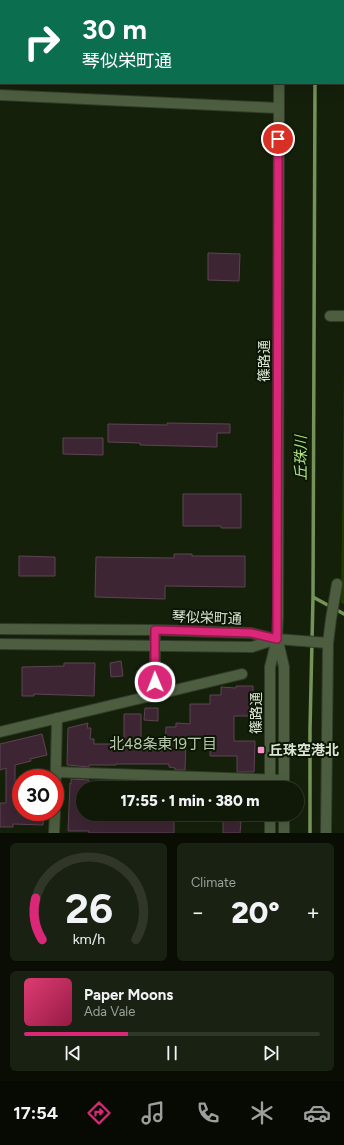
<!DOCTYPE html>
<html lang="en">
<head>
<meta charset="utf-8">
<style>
  :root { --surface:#101808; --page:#192112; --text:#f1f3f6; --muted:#9ca09c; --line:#303729; --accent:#db2777 }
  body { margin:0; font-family:Figtree,"Noto Sans JP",sans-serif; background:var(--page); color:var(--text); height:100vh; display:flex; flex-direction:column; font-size:15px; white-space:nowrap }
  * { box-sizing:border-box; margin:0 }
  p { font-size:13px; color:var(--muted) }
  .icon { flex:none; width:22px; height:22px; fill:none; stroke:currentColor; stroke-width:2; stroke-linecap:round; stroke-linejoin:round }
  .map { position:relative; height:833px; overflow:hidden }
  .sheet { display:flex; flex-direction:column; gap:10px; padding:10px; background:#090d04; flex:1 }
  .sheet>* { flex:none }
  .hud { position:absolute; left:0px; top:0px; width:344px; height:84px; box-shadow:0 4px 16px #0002,0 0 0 1px var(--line); background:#0b6e4f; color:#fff; overflow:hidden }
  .speed { position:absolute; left:12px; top:769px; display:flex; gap:8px; font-size:20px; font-weight:700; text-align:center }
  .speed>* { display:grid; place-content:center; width:52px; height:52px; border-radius:50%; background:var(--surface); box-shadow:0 4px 16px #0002,0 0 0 1px var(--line); line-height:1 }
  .speed .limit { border:6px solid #d22; background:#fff; color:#111 }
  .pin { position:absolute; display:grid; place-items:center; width:34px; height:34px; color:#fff; margin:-17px; border:2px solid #fff; border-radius:50%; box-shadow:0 1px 4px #0007 }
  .me { position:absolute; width:44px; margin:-22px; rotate:359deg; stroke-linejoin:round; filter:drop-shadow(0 0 3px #0008) }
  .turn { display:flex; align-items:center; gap:14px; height:84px; padding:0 16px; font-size:18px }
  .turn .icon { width:52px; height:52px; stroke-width:2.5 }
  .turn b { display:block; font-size:28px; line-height:34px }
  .big { font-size:30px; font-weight:800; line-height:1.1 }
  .sheet .widget { flex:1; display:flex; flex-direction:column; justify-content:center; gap:6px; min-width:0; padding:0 14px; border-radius:6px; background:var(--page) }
  .sheet .dial { align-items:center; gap:0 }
  .dial svg { height:104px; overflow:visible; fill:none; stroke:var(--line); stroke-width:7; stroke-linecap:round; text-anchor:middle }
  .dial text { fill:var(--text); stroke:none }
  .song { display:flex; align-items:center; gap:12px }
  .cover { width:48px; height:48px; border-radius:6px; background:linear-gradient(135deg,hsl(340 70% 55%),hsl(340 70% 35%)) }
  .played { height:4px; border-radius:2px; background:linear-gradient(90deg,var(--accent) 35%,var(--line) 35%) }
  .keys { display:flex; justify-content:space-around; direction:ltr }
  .heat { display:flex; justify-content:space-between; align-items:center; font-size:22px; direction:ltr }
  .sheet .tiles { flex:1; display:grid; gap:10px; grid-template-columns:1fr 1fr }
  .widget:last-child { grid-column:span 2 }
  .trip { position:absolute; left:76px; top:781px; width:228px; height:40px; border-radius:20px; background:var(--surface); box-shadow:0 4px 16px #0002,0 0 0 1px var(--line); font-weight:800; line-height:40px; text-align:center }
  .dock { display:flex; height:64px; justify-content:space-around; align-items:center; background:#060a03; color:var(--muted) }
  .dock .icon { width:28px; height:28px }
  .dock .current { color:var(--accent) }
  .dock b { font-size:18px; color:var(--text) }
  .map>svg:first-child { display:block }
  .green { fill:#213903 }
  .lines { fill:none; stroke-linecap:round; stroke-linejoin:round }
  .stream { stroke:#759258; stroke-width:3.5 }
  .building { fill:#3d2533; stroke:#5d4452 }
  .minor-casing { stroke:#313c28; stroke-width:12 }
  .tertiary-casing { stroke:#313c28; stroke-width:12 }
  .minor { stroke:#4d5e40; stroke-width:10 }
  .tertiary { stroke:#4d5e40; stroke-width:10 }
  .route-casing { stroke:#8e194d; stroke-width:10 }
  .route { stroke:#db2777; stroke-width:7 }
  .poi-dot { fill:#f790cd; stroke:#0c1703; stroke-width:1.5 }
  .labels { text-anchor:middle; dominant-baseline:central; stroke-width:4; stroke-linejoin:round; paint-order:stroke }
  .street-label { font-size:14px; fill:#dde5d7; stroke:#0c1703 }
  .poi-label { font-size:14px; font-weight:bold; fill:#dde5d7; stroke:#0c1703; text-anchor:start }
  .water-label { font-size:15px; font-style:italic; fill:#afe47e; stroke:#0c1703 }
  .neighbourhood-label { font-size:15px; fill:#b9c9ad; stroke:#0c1703 }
</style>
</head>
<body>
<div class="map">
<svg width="344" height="833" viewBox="0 0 344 833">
  <rect width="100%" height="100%" fill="#15200b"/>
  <path class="green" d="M 344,371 L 344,604 L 341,603 Z"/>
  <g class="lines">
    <path class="stream" d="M 316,1 L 316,0
      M 313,597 L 344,614
      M 310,833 L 310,729 L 313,597 L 315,83"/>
  </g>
  <path class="building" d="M 208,253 L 240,254 L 239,281 L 208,280 Z
    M 167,423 L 230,424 L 230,433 L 217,433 L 217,447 L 140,445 L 140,443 L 108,442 L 108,424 L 167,425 Z
    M 63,438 L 103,438 L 103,455 L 63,454 Z
    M 183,494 L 241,494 L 241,528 L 221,528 L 221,526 L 183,526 Z
    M 174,554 L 192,554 L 192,556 L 245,556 L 245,587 L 165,586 L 165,599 L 95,597 L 96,557 L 174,558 Z
    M 19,556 L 55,557 L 55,576 L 19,576 Z
    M 121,661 L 123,676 L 111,677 L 110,663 Z
    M 64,663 L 95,663 L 94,696 L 34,694 L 34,696 L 22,696 L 22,667 L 64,666 Z
    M 236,686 L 253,686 L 253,716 L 234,716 L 234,741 L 255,741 L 254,772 L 237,772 L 237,756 L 210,756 L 210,739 L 186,739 L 185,770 L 175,770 L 175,768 L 169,767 L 169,764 L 116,764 L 116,765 L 89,765 L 89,767 L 67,765 L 68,728 L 88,723 L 87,728 L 91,728 L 90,739 L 94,739 L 94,744 L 124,744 L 124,714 L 141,714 L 141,750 L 165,751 L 166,727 L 176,727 L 176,723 L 190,724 L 190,704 L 210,704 L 210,695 L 221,695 L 221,687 L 236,688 Z
    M 145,708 L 158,708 L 158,721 L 144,720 Z
    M 42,734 L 47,755 L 30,759 L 31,761 L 15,765 L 15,782 L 21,783 L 21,812 L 44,812 L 43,825 L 13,824 L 13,827 L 0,827 L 0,803 L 6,803 L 6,768 L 0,770 L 0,744 Z
    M 71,779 L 89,780 L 88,788 L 83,788 L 83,814 L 174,815 L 174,833 L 89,833 L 89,831 L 68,831 L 70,783 L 71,784 Z
    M 223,814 L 233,814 L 233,821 L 241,822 L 240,833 L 223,833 Z"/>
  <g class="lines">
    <g class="minor-casing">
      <path id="minor" d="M 0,95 L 278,108
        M 330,316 L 344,316
        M 155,630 L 155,695
        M 277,639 L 328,643 L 326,833
        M 328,643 L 331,619 L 337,584
        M 0,732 L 242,674
        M 56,772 L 284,780
        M 55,807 L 57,718
        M 54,833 L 55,812"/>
    </g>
    <g class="tertiary-casing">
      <path id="tertiary" d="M 279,1 L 279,0
        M 0,629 L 155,630 L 251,633 L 275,639
        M 278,641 L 284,667 L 284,788
        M 0,644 L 252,647 L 277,639
        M 270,788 L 270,667 L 277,639 L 278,615 L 279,83
        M 270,814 L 270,833
        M 284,814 L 284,833"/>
    </g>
    <use href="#minor" class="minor"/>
    <use href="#tertiary" class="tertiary"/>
  </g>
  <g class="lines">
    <g class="route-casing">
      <path id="route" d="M 155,682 L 155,630 L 251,633 L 277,639 L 278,139"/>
    </g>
    <use href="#route" class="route"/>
  </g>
  <rect class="poi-dot" x="257" y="746" width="8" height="8" rx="2"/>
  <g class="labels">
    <g class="street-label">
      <text transform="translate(264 361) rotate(-90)">篠路通</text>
      <text transform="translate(207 618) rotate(2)">琴似栄町通</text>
      <text transform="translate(256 713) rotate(-90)">篠路通</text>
    </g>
    <g class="poi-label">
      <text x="269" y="750">丘珠空港北</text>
    </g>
    <g class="water-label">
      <text transform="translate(301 458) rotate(-90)">丘珠川</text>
    </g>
    <g class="neighbourhood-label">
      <text x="163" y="744">北48条東19丁目</text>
    </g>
  </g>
</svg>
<div class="speed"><div class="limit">30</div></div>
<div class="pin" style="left:278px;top:139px;background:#d93025"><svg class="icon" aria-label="arrive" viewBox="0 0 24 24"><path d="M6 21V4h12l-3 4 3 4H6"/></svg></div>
<svg class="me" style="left:155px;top:682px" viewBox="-20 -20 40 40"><circle r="17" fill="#db2777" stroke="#fff" stroke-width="3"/><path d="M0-11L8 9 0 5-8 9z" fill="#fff"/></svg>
<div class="trip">17:55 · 1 min · 380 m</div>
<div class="hud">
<div class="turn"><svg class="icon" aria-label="right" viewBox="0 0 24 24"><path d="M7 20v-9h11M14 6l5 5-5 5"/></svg><div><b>30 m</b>琴似栄町通</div></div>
</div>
</div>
<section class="sheet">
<div class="tiles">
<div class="widget dial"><svg viewBox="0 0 100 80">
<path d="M14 69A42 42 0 1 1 86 69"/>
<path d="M14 69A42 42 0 0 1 9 37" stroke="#db2777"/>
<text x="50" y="56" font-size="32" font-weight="700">26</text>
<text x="50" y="72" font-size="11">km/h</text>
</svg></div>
<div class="widget"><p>Climate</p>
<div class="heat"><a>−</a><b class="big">20°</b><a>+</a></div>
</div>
<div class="widget">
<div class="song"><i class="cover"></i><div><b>Paper Moons</b><p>Ada Vale</p></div></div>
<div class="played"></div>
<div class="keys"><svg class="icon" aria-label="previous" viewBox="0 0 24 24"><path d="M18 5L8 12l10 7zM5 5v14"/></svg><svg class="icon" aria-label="pause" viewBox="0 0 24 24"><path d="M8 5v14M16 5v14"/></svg><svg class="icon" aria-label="next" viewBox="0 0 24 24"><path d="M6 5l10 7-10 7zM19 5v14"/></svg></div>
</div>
</div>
</section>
<nav class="dock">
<b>17:54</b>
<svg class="icon current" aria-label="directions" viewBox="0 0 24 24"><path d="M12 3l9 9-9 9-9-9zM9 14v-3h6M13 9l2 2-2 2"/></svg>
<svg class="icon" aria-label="music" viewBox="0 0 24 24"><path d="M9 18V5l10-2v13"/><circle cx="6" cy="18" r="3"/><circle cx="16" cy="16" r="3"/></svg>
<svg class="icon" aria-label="phone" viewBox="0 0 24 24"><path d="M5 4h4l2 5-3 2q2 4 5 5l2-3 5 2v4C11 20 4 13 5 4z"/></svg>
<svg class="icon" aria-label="climate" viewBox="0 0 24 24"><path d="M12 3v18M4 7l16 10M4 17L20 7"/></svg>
<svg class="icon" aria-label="car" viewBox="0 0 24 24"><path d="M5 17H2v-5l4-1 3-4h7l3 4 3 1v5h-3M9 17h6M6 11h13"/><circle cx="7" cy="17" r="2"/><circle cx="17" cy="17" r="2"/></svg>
</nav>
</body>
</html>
